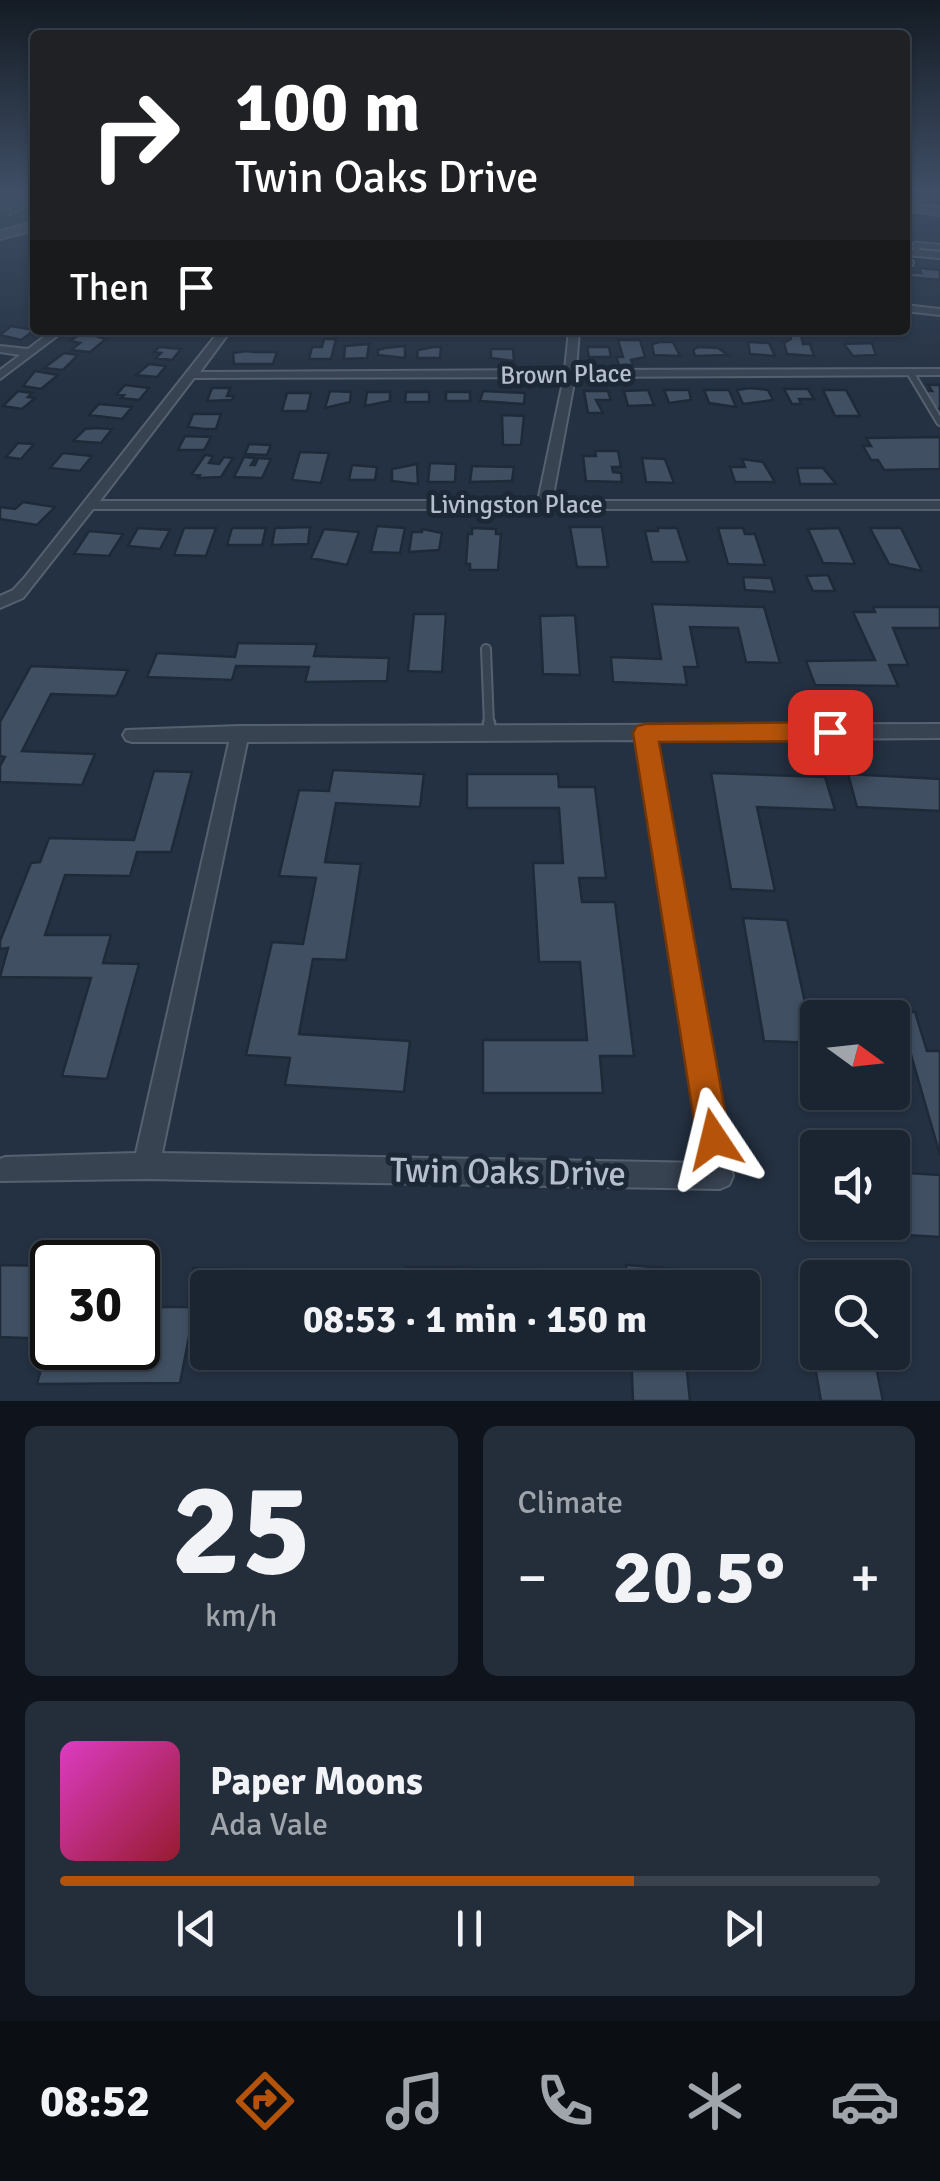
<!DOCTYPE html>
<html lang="en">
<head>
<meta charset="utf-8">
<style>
  :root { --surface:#1b2532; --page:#242d3a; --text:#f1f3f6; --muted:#a0a5ac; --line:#39424d; --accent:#b45309 }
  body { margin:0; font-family:Signika,sans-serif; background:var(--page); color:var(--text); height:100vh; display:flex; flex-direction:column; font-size:38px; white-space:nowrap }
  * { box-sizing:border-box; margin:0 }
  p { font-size:32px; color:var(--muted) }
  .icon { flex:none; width:55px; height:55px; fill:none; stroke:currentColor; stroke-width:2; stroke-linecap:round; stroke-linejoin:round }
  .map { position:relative; height:1401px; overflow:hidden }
  .drawer { display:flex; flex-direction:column; gap:25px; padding:25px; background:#0f141c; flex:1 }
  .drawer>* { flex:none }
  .guide { position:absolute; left:30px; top:30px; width:880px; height:305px; border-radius:10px; box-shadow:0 2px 8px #0004,0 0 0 2px var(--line); background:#202124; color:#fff; overflow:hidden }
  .needle { width:65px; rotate:105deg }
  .buttons { position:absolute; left:800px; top:1000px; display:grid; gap:20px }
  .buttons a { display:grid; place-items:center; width:110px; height:110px; border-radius:10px; background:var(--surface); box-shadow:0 2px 8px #0004,0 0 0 2px var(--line); font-size:50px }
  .speed { position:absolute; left:30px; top:1240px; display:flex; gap:20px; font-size:50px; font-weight:700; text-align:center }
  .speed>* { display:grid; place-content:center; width:130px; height:130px; border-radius:50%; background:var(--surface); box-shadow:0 2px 8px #0004,0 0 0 2px var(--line); line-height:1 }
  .speed .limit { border:5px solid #111; border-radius:15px; background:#fff; color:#111 }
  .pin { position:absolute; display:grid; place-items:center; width:85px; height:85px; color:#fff; margin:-42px; border-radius:20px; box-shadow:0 5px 15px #0006 }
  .me { position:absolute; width:110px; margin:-55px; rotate:350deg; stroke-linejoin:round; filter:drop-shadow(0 0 8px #0008) }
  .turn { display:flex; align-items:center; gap:35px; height:210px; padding:0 40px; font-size:45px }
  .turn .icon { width:130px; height:130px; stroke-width:2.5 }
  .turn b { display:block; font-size:70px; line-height:85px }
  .then { display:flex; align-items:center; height:95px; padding:0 40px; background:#0003; gap:20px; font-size:38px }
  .big { font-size:75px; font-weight:700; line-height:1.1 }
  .drawer .widget { flex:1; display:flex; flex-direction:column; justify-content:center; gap:15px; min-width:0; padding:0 35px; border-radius:15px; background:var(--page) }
  .drawer .dial { align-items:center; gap:0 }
  .dial b { font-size:130px; line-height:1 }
  .song { display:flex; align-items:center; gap:30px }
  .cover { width:120px; height:120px; border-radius:15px; background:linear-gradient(135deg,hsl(310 70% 55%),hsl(350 70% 35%)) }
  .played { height:10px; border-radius:5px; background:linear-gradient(90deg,var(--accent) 70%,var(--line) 70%) }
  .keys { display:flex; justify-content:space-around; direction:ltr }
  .heat { display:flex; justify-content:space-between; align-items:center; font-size:55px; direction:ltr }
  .drawer .tiles { flex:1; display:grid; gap:25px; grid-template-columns:1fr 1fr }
  .widget:last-child { grid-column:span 2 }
  .trip { position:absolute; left:190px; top:1270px; width:570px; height:100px; border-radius:10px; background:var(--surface); box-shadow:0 2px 8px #0004,0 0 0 2px var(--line); font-weight:700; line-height:100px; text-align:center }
  .tabs { display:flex; height:160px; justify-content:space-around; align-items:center; background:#0b0f14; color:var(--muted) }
  .tabs .icon { width:70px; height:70px }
  .tabs .selected { color:var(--accent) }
  .tabs b { font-size:45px; color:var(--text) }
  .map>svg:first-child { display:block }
  .green { fill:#264043 }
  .building { fill:#404f62; stroke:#1f2a39; stroke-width:2.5 }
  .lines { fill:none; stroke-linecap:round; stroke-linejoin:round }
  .lane-far3-casing { stroke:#56616f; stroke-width:8 }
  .lane-far2-casing { stroke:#56616f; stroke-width:10 }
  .lane-far1-casing { stroke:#56616f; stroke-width:12 }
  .lane-casing { stroke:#56616f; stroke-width:15 }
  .street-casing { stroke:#56616f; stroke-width:4 }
  .secondary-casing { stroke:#56616f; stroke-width:4 }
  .path { stroke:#445d60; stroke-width:2.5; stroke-dasharray:4 4; stroke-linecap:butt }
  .lane-far3 { stroke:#384352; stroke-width:5 }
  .lane-far2 { stroke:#384352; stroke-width:6 }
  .lane-far1 { stroke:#384352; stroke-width:8 }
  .lane { stroke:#384352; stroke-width:10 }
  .street { fill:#384352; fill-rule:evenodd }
  .secondary { fill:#465265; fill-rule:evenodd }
  .route { fill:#b45309; stroke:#753606; stroke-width:2.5 }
  .labels { text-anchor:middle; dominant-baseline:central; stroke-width:10; stroke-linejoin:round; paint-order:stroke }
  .far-street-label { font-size:25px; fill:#b5becc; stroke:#1d2837 }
  .near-street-label { font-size:35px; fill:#b5becc; stroke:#1d2837 }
</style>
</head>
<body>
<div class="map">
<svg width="940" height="1401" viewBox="0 0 940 1401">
  <rect width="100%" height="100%" fill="#243142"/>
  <path class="green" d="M 0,192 L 35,192 L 35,223 L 0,232 Z"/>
  <path class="building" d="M 919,268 L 940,270 L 940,280 L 905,277 L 905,272 L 921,273 Z
    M 11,326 L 35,330 L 21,340 L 0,335 Z
    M 80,334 L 96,336 L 106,339 L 90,352 L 71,350 L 80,343 L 70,341 Z
    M 790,335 L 801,335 L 803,344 L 810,344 L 814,356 L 787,354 L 784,343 L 791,339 Z
    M 324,339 L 336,339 L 331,359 L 309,359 L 312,347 L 322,347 Z
    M 618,340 L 640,340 L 645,357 L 631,360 L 633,365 L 619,365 L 616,357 L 623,357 Z
    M 660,342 L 673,342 L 680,356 L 654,355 L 652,344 Z
    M 748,342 L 769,343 L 775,356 L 750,354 Z
    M 872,343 L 876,355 L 853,356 L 844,344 Z
    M 369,344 L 367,358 L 344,359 L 345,346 Z
    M 405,346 L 405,358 L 378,355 L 378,350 L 385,348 Z
    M 159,347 L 181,349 L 172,360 L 156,358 L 161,353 L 154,352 Z
    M 433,347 L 441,347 L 440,358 L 417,358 L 418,350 Z
    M 587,347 L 609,347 L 611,357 L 589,357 Z
    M 698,347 L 718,348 L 728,355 L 695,356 L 693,350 Z
    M 491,349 L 513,349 L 514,361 L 491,358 Z
    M 246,351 L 255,352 L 277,352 L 273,364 L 234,364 L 233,353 Z
    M 64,353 L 78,355 L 63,370 L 44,368 Z
    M 149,364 L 166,366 L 157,377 L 136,375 Z
    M 35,371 L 58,375 L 41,389 L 23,386 Z
    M 125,385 L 149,388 L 139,400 L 121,398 L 124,395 L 117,394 Z
    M 928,385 L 940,385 L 940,409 L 935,409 L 922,391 L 932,391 Z
    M 212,388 L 230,388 L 227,396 L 234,396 L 232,400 L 207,401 Z
    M 750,388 L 768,390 L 773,400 L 743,404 L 737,390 Z
    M 784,389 L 808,389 L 814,399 L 799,399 L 801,404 L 792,404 Z
    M 648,390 L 654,405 L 628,406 L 624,391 Z
    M 664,390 L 689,390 L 691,400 L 669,403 Z
    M 704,390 L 729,390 L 736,407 L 709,403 Z
    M 823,390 L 846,390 L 860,416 L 835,416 Z
    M 18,391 L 32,393 L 28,397 L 35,398 L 22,409 L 3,406 Z
    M 330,391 L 351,392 L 350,402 L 325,408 Z
    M 483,391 L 525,393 L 524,404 L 480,401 Z
    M 584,391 L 608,391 L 611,400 L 596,400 L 603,413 L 588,413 Z
    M 367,392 L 390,392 L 390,401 L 365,406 Z
    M 406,392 L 429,392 L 429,402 L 405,402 Z
    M 446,392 L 470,392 L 470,401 L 446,401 Z
    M 287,393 L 311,393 L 307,411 L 282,411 Z
    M 99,404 L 132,407 L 122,419 L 89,415 Z
    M 193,414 L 221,414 L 216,429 L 204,429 L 188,427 Z
    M 502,415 L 524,416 L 521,445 L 503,445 Z
    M 85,429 L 95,428 L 112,429 L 101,443 L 73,441 Z
    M 185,436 L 211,437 L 204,450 L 178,450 Z
    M 940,437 L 940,469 L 884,470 L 878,460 L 871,460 L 863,446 L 871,446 L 866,438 Z
    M 18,443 L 34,444 L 21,459 L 6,457 Z
    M 249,444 L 271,445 L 267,455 L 245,454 Z
    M 595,451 L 618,451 L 621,467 L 612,467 L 613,472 L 621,473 L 622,482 L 586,481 L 583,456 L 596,456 Z
    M 300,452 L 329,453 L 321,483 L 292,480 Z
    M 63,453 L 92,456 L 80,471 L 50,468 Z
    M 205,455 L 213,456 L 209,463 L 219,464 L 224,457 L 233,458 L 221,477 L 198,478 L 200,475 L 192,474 Z
    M 244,457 L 255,458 L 251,465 L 255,465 L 258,458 L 271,459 L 262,478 L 234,477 Z
    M 642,458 L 665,459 L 674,483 L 646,482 Z
    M 742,459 L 763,462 L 775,482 L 735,482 L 730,467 L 745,467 Z
    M 430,463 L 456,464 L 455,482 L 428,482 Z
    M 417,464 L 418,484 L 392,481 L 392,469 Z
    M 352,465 L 377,467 L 375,480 L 349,480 Z
    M 472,466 L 514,467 L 512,481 L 470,482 Z
    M 797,468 L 823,468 L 836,484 L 800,484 Z
    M 23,502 L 55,507 L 37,525 L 0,519 L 0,507 L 15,509 Z
    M 377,526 L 405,528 L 400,553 L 371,552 Z
    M 310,527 L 308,544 L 272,545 L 275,528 Z
    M 570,527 L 602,527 L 608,567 L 577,567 Z
    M 138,528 L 170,530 L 160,549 L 128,546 Z
    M 184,528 L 216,528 L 206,556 L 174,555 Z
    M 232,528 L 266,528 L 262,545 L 227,545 Z
    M 472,528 L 496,529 L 496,534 L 501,534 L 498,570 L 470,570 L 470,564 L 466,564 L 468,534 L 472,534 Z
    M 658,528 L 677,528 L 688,562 L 652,562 L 645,531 L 658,531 Z
    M 718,528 L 743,528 L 745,534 L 755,534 L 765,565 L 728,564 Z
    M 839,528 L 855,564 L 823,563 L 808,529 Z
    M 870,528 L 901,528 L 922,571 L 889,564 Z
    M 324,529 L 359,532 L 347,565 L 311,558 Z
    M 422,529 L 442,533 L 439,550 L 409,552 L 412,532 L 422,532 Z
    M 89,531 L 123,534 L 109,556 L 74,554 Z
    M 828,575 L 835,591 L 813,591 L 806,576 Z
    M 743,577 L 771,578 L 775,592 L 745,590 Z
    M 652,604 L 764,607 L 780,663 L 746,662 L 738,628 L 690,627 L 698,667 L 684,667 L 687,685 L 613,682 L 611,657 L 661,659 Z
    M 873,607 L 940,607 L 940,628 L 893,628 L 908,665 L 889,665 L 898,686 L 815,685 L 806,661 L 875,660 L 853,612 L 875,612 Z
    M 414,614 L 446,614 L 442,672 L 408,671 Z
    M 575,615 L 580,675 L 543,674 L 540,616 Z
    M 238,643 L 317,644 L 314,656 L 389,658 L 387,681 L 305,682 L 309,667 L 236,666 L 232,680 L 147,677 L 157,653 L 235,657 Z
    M 31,666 L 128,670 L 116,696 L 51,694 L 22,751 L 95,754 L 82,785 L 0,782 L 0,766 L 5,757 L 0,756 L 0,722 Z
    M 333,770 L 424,774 L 420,807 L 336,803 L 325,862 L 361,864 L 346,960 L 313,959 L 299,1034 L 410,1041 L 404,1092 L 285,1085 L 290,1058 L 246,1055 L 272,942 L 303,944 L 316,878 L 279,876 L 299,790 L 329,791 Z
    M 154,771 L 192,772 L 171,852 L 137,852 L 130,876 L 65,875 L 45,935 L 111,935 L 103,963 L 139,964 L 107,1079 L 62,1076 L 91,978 L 0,977 L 8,948 L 0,949 L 0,941 L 31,863 L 40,862 L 49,838 L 134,840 Z
    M 711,773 L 825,777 L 835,810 L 757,807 L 775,891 L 731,889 Z
    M 467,774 L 558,774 L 559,787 L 595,787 L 606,878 L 579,878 L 582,902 L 615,902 L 634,1056 L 600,1056 L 603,1093 L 483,1093 L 483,1040 L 587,1040 L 580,962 L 539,962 L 533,863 L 563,863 L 559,808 L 467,808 Z
    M 848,774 L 940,779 L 940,811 L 857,807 Z
    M 743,918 L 787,920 L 806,1007 L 915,1012 L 927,1051 L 940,1051 L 940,1155 L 909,1048 L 892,1047 L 892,1018 L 818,1018 L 818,1043 L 764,1041 Z
    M 892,1172 L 940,1175 L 940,1237 L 856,1232 L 854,1222 L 892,1222 Z
    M 0,1265 L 52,1266 L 52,1348 L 138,1348 L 138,1307 L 188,1307 L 193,1268 L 334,1271 L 332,1288 L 208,1288 L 208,1338 L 189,1337 L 180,1383 L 37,1384 L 49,1339 L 0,1337 Z
    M 626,1265 L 678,1269 L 679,1288 L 627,1288 Z
    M 406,1267 L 543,1269 L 543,1288 L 405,1288 Z
    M 798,1268 L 856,1271 L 857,1278 L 818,1278 L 818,1352 L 873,1352 L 883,1401 L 821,1401 Z
    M 631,1352 L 685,1352 L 690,1401 L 633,1401 Z"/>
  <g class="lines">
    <g class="lane-far3-casing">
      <path id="lane-far3" d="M 905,198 L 940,197
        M 918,254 L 916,245 L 940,247
        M 905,262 L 911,263"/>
    </g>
    <g class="lane-far2-casing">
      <path id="lane-far2" d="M 910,372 L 940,422"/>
    </g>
    <g class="lane-far1-casing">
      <path id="lane-far1" d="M 486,649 L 489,725"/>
    </g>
    <g class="lane-casing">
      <path id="lane" d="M 489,723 L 489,732"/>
    </g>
    <g class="street-casing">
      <path id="street" d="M 905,249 L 940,252 L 940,258 L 905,255 Z
        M 905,305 L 940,309 L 940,315 L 905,311 Z
        M 53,330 L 65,330 L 0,379 L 0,370 L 20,355 L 0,352 L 0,346 L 28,349 Z
        M 220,330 L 231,330 L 200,372 L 565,370 L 569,330 L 579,330 L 576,370 L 940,369 L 940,375 L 575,377 L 552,501 L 940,501 L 940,509 L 93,509 L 23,598 L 0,608 L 0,596 L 13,590 L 25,577 ZM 564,377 L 538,501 L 100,501 L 194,378 Z
        M 940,724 L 940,738 L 655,740 L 733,1176 L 729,1185 L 720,1189 L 146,1179 L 0,1181 L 0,1159 L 5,1157 L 136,1153 L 229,742 L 132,742 L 126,740 L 123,735 L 126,730 L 240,726 ZM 637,740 L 705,1163 L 162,1153 L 247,742 Z"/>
    </g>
    <g class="secondary-casing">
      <path id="secondary" d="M 905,202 L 940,207 L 940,215 L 905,210 Z
        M 35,222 L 35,230 L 0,239 L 0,231 Z"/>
    </g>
    <path class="path" d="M 0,199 L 15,192
      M 0,208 L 15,209
      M 8,215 L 35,202"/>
    <use href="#lane-far3" class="lane-far3"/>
    <use href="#lane-far2" class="lane-far2"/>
    <use href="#lane-far1" class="lane-far1"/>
    <use href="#lane" class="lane"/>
    <use href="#street" class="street"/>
    <use href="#secondary" class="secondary"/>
  </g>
  <linearGradient id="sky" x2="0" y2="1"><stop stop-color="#141b24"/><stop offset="0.49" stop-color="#3f4e65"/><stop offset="1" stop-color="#3f4e65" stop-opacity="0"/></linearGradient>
  <rect width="940" height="388" fill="url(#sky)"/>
  <path class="route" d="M 830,722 L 838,725 L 841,732 L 838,738 L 830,741 L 659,742 L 730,1139 L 725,1151 L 714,1156 L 702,1151 L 697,1139 L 633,733 L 637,726 L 645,724 Z"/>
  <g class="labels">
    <g class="far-street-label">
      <text transform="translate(566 374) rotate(-1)">Brown Place</text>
      <text x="516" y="504">Livingston Place</text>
    </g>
    <g class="near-street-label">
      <text transform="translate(508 1172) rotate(1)">Twin Oaks Drive</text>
    </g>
  </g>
</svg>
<div class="buttons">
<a><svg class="needle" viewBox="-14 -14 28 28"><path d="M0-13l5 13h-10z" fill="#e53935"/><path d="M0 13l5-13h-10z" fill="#a0a5ac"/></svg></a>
<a><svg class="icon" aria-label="sound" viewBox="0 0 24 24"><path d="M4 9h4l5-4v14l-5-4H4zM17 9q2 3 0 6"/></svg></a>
<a><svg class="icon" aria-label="search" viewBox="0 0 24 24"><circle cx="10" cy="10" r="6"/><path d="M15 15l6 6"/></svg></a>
</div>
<div class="speed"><div class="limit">30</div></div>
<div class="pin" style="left:830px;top:732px;background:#d93025"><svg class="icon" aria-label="arrive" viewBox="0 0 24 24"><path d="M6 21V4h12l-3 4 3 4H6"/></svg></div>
<svg class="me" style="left:714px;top:1139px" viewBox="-20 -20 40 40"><path d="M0-17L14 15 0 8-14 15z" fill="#b45309" stroke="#fff" stroke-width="4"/></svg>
<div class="trip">08:53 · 1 min · 150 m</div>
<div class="guide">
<div class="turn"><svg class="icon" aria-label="right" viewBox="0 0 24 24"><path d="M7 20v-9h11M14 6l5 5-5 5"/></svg><div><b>100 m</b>Twin Oaks Drive</div></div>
<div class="then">Then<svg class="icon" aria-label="arrive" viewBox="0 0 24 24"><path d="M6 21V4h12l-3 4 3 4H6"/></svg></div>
</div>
</div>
<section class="drawer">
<div class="tiles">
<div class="widget dial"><b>25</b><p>km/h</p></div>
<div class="widget"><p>Climate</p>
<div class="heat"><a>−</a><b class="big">20.5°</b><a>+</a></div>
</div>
<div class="widget">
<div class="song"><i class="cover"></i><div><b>Paper Moons</b><p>Ada Vale</p></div></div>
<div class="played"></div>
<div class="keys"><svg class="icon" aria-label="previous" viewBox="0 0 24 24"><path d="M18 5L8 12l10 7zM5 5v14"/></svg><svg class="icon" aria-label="pause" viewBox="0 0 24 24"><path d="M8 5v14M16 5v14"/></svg><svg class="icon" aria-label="next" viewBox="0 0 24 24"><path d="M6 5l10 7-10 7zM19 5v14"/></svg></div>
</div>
</div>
</section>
<nav class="tabs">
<b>08:52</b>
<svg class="icon selected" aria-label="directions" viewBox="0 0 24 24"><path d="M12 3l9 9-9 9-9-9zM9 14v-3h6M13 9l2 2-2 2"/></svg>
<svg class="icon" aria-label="music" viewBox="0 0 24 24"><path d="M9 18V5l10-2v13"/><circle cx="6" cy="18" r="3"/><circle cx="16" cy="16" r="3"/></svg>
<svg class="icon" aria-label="phone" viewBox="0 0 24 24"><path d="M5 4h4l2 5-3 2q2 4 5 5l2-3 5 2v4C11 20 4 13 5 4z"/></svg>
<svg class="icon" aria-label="climate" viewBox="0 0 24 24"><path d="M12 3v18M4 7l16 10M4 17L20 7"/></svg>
<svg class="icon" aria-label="car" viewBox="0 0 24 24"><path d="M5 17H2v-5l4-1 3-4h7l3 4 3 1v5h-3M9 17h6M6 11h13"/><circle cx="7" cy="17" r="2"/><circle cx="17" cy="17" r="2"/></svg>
</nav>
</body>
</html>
